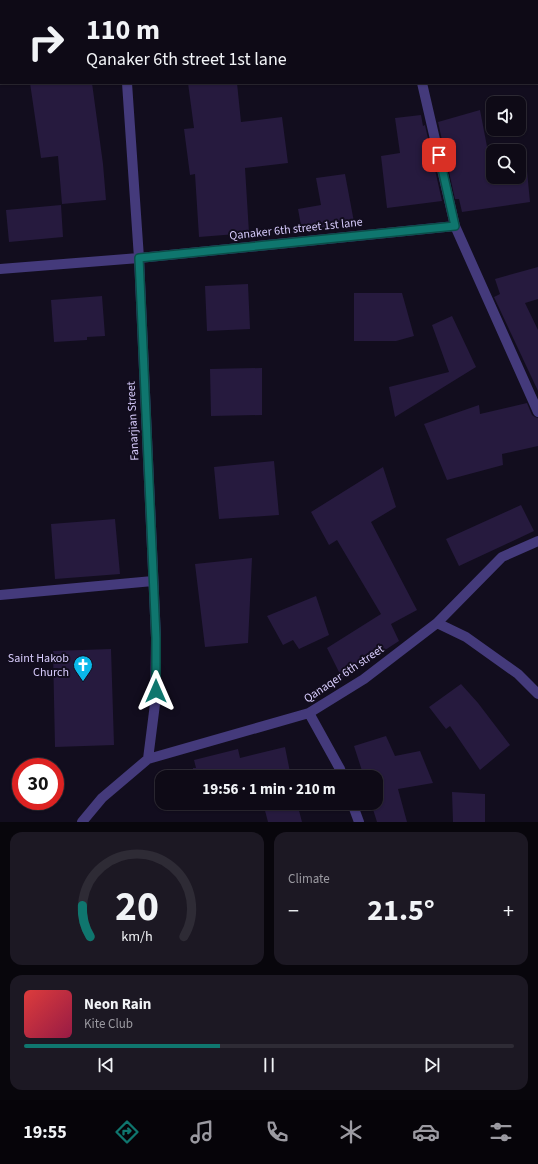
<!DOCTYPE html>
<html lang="en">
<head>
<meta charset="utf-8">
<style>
  :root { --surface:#0e0a16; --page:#1c1823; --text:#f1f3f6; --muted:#9b9aa1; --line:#2e2b35; --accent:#0f766e }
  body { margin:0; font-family:"Source Sans 3",sans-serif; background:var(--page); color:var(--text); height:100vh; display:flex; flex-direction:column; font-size:15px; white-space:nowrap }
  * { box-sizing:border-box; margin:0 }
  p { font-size:13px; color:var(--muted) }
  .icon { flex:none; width:22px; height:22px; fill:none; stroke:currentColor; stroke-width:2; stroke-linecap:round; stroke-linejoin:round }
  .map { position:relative; height:822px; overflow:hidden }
  .side { display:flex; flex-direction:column; gap:10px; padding:10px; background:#08060c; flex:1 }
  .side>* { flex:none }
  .top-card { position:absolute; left:0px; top:0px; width:538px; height:84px; box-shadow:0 1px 3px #0004,0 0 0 1px var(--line); background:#0e0a16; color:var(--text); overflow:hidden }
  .controls { position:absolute; left:486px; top:96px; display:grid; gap:8px }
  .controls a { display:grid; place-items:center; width:40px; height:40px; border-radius:8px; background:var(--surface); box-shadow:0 1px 3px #0004,0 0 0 1px var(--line); font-size:20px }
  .speed { position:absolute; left:12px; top:758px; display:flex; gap:8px; font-size:20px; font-weight:700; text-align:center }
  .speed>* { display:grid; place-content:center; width:52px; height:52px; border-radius:50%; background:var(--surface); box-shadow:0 1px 3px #0004,0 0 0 1px var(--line); line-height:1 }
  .speed .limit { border:6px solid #d22; background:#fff; color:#111 }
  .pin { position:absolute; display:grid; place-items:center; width:34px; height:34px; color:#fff; margin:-17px; border-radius:8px; box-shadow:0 2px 6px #0006 }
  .me { position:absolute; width:44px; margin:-22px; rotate:0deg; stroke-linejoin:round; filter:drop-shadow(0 0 3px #0008) }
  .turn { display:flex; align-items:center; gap:14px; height:84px; padding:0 20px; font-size:18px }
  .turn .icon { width:52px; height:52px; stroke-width:2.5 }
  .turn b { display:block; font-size:28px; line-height:34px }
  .big { font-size:30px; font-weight:700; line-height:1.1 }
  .side .widget { flex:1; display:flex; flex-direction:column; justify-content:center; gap:6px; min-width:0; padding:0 14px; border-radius:12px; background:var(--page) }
  .side .dial { align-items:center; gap:0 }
  .dial svg { height:104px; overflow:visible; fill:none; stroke:var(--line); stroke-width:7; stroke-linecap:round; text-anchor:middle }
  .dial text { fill:var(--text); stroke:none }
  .song { display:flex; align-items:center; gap:12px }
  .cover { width:48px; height:48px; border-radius:6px; background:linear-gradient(135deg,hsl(0 70% 55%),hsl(340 70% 35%)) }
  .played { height:4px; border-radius:2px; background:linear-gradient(90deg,var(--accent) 40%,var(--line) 40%) }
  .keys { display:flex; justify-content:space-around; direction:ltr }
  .heat { display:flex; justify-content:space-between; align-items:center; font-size:22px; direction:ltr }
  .side .tiles { flex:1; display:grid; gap:10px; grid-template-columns:1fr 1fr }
  .widget:last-child { grid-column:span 2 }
  .trip { position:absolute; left:155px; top:770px; width:228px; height:40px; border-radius:12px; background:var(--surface); box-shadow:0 1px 3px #0004,0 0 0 1px var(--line); font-weight:700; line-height:40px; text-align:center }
  .tab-bar { display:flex; height:64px; justify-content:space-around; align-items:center; background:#060409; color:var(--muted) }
  .tab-bar .icon { width:28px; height:28px }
  .tab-bar .active { color:var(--accent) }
  .tab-bar b { font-size:18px; color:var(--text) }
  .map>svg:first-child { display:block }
  .building { fill:#261a3e }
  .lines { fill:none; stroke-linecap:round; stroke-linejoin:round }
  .service { stroke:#443a7b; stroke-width:10 }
  .minor { stroke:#443a7b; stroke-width:10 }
  .route-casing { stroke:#0a4d48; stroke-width:10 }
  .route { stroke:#0f766e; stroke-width:7 }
  .labels { text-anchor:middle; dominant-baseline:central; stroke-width:4; stroke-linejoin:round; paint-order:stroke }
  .street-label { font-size:12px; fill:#d8ccfd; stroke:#120d1e }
  .poi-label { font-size:12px; fill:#d8ccfd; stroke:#120d1e; text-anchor:end }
</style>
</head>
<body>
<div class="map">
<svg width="538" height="822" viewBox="0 0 538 822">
  <rect width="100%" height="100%" fill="#120d1e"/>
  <path class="building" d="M 30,83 L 92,83 L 103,164 L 106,200 L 62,204 L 58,156 L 41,158 Z
    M 188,83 L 237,83 L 241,122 L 282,117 L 288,163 L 245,168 L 249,233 L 199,237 L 195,174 L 190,175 L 184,129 L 194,128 Z
    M 480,110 L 489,157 L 493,156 L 493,177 L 519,177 L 519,151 L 525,150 L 530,202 L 462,212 L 459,199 L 455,199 L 438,122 Z
    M 421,115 L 423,126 L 425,125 L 442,201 L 387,208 L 381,156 L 400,153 L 395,118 Z
    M 345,174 L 354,222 L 302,231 L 298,209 L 321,205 L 316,178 Z
    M 61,205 L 63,237 L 9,242 L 6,210 Z
    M 538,267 L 538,299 L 525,303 L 538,330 L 538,391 L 494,297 L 500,294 L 495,279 Z
    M 248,284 L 250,329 L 207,331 L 205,286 Z
    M 354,293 L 402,293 L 414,336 L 396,341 L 354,341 Z
    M 102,296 L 105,336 L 87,337 L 87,340 L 54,342 L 51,300 Z
    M 452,316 L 476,367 L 395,417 L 389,387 L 449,372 L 432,325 Z
    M 262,368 L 262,415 L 211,416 L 210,369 Z
    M 527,403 L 532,415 L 535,417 L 538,418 L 538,446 L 502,454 L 503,465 L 447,480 L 424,424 L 479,405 L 480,414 Z
    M 274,461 L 279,515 L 219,519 L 214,467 Z
    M 383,467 L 396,507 L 371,522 L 417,610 L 391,624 L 399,641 L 342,678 L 327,648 L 381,614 L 337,540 L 329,545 L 311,512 Z
    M 521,505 L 534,531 L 459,566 L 446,539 Z
    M 115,519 L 120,574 L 55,579 L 51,524 Z
    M 252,558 L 248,643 L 205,647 L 195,564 Z
    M 316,596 L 329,635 L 299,649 L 293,640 L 283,645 L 267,616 Z
    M 111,649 L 114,745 L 55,747 L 53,651 Z
    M 461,684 L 478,703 L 510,745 L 480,770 L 450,726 L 446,729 L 429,707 Z
    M 386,736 L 395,756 L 420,751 L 433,783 L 398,789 L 407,822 L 377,822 L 371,803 L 376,803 L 376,777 L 364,777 L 354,746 Z
    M 285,747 L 291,777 L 193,777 L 193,768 L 196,768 L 194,760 L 238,749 L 240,758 Z
    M 452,792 L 485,794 L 485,822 L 453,822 Z
    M 263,803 L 297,803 L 302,822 L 268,822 Z"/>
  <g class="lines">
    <path class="service" d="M 535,0 L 538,1
      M 0,595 L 153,581"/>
    <path class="minor" d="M 121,0 L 121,1
      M 403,0 L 403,1
      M 127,83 L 139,258 L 156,638 L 155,704 L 148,759
      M 422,83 L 455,226 L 538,412
      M 0,269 L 139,258 L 455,226
      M 437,623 L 466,637 L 518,674 L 538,694
      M 309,713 L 340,769 L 343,777
      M 352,803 L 359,822
      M 82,822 L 102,798 L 148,759 L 309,713 L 364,679 L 437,623 L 502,557 L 538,541"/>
  </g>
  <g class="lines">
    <g class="route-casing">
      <path id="route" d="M 156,691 L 156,638 L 139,258 L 455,226 L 439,155"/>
    </g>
    <use href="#route" class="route"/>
  </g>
  <defs>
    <g id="church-pin" transform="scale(1)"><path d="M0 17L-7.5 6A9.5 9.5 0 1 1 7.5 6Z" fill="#0ab8ea" stroke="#120d1e"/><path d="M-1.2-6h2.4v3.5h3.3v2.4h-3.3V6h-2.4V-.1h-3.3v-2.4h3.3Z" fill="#fff"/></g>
  </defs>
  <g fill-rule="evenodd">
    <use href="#church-pin" x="83" y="665"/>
  </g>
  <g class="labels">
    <g class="street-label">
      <text transform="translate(296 229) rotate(-6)">Qanaker 6th street 1st lane</text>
      <text transform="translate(133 421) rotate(-93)">Fanarjian Street</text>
      <text transform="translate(344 674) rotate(-34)">Qanaqer 6th street</text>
    </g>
    <g class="poi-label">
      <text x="69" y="658">Saint Hakob<tspan x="69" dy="14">Church</tspan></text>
    </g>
  </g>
</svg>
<div class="controls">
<a><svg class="icon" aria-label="sound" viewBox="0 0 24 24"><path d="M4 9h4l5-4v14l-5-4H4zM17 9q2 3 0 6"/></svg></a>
<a><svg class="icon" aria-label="search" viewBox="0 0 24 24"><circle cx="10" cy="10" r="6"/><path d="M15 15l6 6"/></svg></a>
</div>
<div class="speed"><div class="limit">30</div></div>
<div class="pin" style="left:439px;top:155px;background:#d93025"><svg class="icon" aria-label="arrive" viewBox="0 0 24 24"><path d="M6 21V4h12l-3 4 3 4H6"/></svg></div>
<svg class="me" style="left:156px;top:691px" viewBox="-20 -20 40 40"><path d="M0-17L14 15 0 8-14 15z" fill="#0f766e" stroke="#fff" stroke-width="4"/></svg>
<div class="trip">19:56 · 1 min · 210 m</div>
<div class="top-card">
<div class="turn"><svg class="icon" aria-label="right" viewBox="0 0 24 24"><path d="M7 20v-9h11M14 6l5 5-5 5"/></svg><div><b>110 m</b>Qanaker 6th street 1st lane</div></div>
</div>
</div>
<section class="side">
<div class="tiles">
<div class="widget dial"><svg viewBox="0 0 100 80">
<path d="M14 69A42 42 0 1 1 86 69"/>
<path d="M14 69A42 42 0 0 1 8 45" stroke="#0f766e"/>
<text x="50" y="56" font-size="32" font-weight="700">20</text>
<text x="50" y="72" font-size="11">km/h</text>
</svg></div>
<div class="widget"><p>Climate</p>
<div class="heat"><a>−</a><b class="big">21.5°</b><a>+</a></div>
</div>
<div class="widget">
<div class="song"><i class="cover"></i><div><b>Neon Rain</b><p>Kite Club</p></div></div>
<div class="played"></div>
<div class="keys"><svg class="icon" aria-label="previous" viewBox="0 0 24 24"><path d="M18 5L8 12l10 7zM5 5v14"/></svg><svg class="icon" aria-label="pause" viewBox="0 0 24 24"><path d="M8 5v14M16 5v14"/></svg><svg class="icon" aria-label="next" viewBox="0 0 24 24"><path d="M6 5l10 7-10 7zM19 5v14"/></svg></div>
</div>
</div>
</section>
<nav class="tab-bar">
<b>19:55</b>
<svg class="icon active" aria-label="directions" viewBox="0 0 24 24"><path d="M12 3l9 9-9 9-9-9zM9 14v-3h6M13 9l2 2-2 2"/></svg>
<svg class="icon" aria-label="music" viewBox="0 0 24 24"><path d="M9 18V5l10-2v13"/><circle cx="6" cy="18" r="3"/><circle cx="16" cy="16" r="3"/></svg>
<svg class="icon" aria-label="phone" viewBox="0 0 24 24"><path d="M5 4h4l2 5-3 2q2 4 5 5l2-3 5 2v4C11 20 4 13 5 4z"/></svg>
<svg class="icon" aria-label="climate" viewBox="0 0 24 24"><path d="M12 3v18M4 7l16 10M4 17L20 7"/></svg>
<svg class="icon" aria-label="car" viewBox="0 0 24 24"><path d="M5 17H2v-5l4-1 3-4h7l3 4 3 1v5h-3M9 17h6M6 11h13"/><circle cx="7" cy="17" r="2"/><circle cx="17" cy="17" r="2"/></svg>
<svg class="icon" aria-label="filters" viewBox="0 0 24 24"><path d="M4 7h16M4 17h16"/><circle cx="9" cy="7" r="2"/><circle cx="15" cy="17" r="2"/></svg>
</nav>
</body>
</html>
